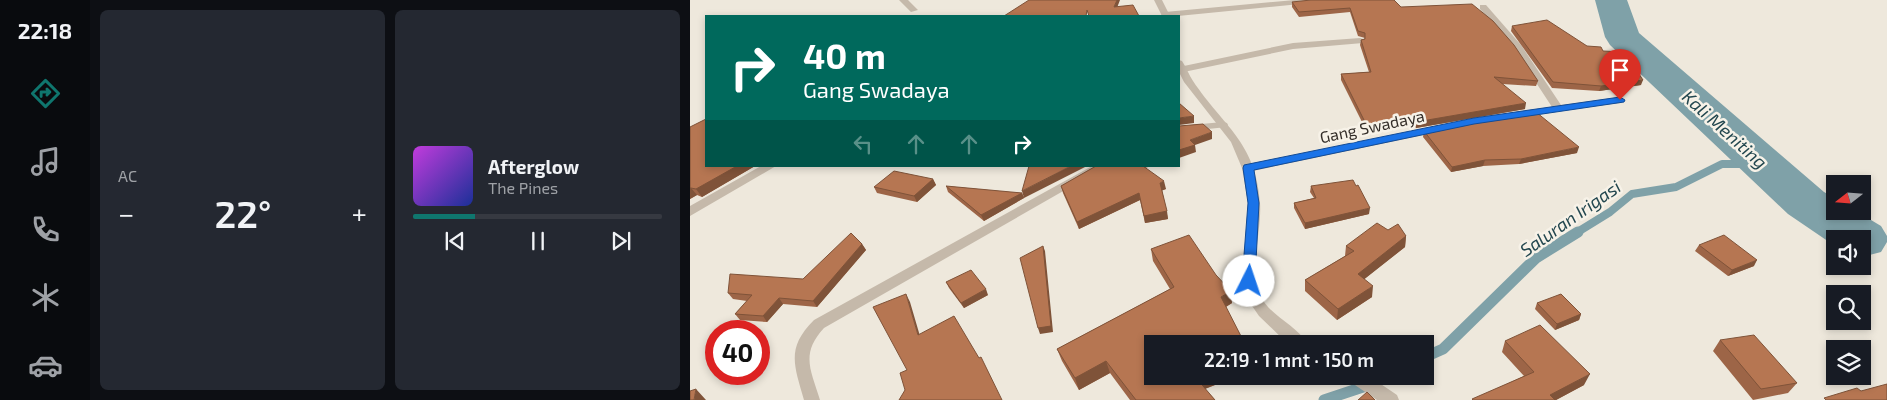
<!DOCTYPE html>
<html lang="id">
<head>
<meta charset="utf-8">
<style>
  :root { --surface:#171b24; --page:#242831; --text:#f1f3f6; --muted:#9ea1a6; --line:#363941; --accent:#0f766e }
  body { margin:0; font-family:"Exo 2",sans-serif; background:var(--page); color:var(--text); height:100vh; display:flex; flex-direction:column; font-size:19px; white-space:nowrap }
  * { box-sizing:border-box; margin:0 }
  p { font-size:16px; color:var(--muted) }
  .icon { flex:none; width:28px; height:28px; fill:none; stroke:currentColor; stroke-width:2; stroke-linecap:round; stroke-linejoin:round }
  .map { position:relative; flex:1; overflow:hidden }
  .sheet { display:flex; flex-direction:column; gap:10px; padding:10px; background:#0d0f14; width:600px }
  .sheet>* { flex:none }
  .guide { position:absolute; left:15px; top:15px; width:475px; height:152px; border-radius:0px; box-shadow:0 2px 8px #0003; background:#00695c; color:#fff; overflow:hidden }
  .needle { width:32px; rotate:253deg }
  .tools { position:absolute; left:1136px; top:175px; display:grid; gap:10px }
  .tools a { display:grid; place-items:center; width:45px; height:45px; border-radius:0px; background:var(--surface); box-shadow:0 2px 8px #0003; font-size:25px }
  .speed { position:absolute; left:15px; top:320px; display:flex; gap:10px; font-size:25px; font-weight:700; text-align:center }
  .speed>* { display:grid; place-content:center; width:65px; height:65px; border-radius:50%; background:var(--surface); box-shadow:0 2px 8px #0003; line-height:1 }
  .speed .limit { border:8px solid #d22; background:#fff; color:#111 }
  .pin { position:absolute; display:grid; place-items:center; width:42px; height:42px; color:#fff; margin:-51px -21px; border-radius:50% 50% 50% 0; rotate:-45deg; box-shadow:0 0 5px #0007 }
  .pin .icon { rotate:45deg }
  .me { position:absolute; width:55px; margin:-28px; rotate:4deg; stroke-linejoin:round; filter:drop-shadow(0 0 4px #0008) }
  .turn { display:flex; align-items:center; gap:18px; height:105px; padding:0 15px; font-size:22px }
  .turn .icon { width:65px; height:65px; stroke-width:2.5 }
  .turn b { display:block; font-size:35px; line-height:42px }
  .lanes { display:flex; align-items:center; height:48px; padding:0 15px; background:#0003; justify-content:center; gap:25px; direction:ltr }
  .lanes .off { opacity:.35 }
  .big { font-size:38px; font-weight:600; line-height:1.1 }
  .sheet .card { flex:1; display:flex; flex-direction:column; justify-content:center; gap:8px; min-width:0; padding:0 18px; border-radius:8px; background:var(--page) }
  .song { display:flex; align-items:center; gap:15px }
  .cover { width:60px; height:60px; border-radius:8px; background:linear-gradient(135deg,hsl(290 70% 55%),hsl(230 70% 35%)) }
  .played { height:5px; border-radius:2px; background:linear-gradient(90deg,var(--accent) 25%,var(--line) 25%) }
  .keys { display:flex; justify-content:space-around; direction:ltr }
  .heat { display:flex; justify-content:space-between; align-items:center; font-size:28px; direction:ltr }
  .sheet .tiles { flex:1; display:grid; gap:10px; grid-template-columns:repeat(2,1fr) }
  .trip { position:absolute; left:454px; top:335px; width:290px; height:50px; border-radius:0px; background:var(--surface); box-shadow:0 2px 8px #0003; font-weight:600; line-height:50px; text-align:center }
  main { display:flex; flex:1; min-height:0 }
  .tabs { display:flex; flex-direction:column; width:90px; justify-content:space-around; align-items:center; background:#090b0e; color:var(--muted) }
  .tabs .icon { width:35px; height:35px }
  .tabs .active { color:var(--accent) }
  .tabs b { font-size:22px; color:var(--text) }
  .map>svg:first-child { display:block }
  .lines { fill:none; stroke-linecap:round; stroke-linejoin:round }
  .stream-far1 { stroke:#7fa1a8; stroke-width:8 }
  .stream { stroke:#7fa1a8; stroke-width:11 }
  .river { fill:#7fa1a8; fill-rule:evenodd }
  .minor { fill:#c5b9aa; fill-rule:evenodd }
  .tertiary { fill:#c5b9aa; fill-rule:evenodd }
  .wall { fill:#9d6547 }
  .shaded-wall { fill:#7f5339 }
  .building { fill:#b67652; stroke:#7f5339 }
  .route { fill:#1a73e8; stroke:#114b97 }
  .labels { text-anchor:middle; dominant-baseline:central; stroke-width:5; stroke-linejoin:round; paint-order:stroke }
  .street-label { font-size:16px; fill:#332d28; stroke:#f7f2e8 }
  .water-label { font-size:18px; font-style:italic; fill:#23474f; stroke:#f7f2e8 }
</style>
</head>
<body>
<main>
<nav class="tabs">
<b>22:18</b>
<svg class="icon active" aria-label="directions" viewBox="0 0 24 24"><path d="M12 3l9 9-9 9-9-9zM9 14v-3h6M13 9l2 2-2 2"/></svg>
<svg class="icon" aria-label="music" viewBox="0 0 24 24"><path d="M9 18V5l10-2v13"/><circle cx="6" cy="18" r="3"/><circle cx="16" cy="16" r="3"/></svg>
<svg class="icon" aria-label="phone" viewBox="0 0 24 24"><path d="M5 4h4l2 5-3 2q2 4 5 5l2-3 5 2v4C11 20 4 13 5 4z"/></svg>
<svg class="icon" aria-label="climate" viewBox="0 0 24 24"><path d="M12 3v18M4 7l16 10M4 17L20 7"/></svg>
<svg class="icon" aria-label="car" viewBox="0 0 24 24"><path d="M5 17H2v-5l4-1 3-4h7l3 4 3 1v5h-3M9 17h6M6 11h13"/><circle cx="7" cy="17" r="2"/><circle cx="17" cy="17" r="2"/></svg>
</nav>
<section class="sheet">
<div class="tiles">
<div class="card"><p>AC</p>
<div class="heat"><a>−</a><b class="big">22°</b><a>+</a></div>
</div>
<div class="card">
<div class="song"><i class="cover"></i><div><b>Afterglow</b><p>The Pines</p></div></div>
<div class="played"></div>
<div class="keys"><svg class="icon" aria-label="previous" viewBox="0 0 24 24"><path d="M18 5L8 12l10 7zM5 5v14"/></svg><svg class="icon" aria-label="pause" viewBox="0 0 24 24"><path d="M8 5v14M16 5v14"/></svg><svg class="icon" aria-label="next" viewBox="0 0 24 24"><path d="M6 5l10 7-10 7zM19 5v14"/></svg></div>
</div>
</div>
</section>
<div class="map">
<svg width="1197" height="400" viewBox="0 0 1197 400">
  <rect width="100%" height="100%" fill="#eee8dc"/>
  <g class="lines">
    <path class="stream-far1" d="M 886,233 L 920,212 L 942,194 L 986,187 L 1032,164 L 1072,164"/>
    <path class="stream" d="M 735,357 L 753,349 L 846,258 L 888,232
      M 634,400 L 676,386 L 694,376"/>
    <path class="river" d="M 905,0 L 937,0 L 949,33 L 1134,192 L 1145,198 L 1145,211 L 1166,211 L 1191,226 L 1197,236 L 1197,242 L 1191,252 L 1172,257 L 1172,239 L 1145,239 L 1145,246 L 1098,214 L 920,45 L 915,37 Z"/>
    <path class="minor" d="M 209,0 L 218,0 L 228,10 L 221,12 Z
      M 605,0 L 634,0 L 630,2 L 488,16 L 471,15 L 475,12 Z
      M 790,5 L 796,5 L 831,45 L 871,105 L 930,97 L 935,100 L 930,103 L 792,121 L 791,119 L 792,117 L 796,116 L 862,107 L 824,49 L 790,9 Z
      M 670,38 L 673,39 L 673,43 L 603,49 L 489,73 L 489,67 L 603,43 Z
      M 533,122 L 537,123 L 538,125 L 537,127 L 489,132 L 489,126 Z
      M 749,126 L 754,129 L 753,131 L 558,172 L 552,168 L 558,164 Z
      M 71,166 L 86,166 L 0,216 L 0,206 Z
      M 402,166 L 417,166 L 134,328 C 110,354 121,370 130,400 L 114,400 C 104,365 96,348 124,320 Z"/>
    <path class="tertiary" d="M 464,0 L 472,0 L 480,16 L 472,16 Z
      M 489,60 L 492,61 C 496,67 499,75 503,81 C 533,126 566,142 570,203 C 572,230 559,269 570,294 C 578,316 607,324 617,344 L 598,344 L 569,316 L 556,297 L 552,281 L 558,203 L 552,168 L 541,142 L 494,82 L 489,72 Z
      M 657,376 L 679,376 L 707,395 L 709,400 L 687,400 L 659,381 Z"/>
  </g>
  <path class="wall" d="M 602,2 L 711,7 L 848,81 L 846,86 L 812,84 L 835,109 L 726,128 L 723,124 L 676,130 L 651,80 L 651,74 L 679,72 L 670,45 L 671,40 L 674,39 L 675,38 L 668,36 L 660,12 L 609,17 L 602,7 Z
    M 822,26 L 913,51 L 951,85 L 909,91 L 862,88 L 821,31 Z
    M 0,127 L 16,166 L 65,166 L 12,197 L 7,195 L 0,199 Z
    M 734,131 L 887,153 L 829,164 L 793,166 L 761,172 L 733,137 Z
    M 406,166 L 461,166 L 455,168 L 476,189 L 472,190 L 478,219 L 455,223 L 450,200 L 389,229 L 373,193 L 371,186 Z
    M 243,179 L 246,185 L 227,202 L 187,193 L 184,187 Z
    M 256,186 L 332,193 L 334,198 L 294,221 L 258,192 Z
    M 621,186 L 679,214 L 615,229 L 604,208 L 604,203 L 624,198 L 620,192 Z
    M 698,230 L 716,236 L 715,247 L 674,279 L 682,297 L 647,320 L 615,291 L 615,280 L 655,256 L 656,246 Z
    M 172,244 L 176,250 L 127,307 L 93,304 L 77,322 L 50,320 L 45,314 L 57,301 L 43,299 L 38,293 L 113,279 Z
    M 1009,245 L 1064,266 L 1038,276 L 1005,251 Z
    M 461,249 L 542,303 L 536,307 L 548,376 L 515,389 L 525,400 L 440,400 L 420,373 L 389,390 L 372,361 L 367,349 L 480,289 L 463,261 Z
    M 256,282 L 298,295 L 274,308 L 259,288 Z
    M 847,303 L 891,314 L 889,320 L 865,330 L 845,309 Z
    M 1030,340 L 1107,383 L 1098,393 L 1063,400 L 1023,351 Z
    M 815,341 L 894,385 L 866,400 L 782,400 L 834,376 L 812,352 Z"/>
  <path class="shaded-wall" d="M 427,0 L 430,0 L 425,13 L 424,7 Z
    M 953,80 L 951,85 L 909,91 L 911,86 Z
    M 836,103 L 835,109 L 726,128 L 726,122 Z
    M 504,116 L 504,123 L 489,125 L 489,118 Z
    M 522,132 L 522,139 L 505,145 L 506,152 L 489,158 L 489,150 L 500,140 Z
    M 889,147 L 887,153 L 829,164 L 831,159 Z
    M 795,160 L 793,166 L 761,172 L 762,167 Z
    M 47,166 L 65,166 L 12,197 L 6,189 Z
    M 381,166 L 397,166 L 334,198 L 332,191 Z
    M 243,179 L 246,185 L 227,202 L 224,196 Z
    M 474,181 L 476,189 L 471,191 L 470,183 Z
    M 0,188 L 1,188 L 7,195 L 0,199 Z
    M 332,193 L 334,198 L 294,221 L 291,215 Z
    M 449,193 L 450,200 L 389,229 L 387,222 Z
    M 680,208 L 679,214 L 615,229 L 615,223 Z
    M 477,211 L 478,219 L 455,223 L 454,216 Z
    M 716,236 L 715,247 L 667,285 L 668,274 Z
    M 172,244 L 176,250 L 127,307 L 123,301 Z
    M 353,246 L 355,251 L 363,332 L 350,334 L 348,328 Z
    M 1067,260 L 1064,266 L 1038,276 L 1042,270 Z
    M 683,286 L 682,297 L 647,320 L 648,309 Z
    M 296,289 L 298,295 L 274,308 L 271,303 Z
    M 541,291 L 542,303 L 532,309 L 531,297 Z
    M 216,294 L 220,302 L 232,343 L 228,335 Z
    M 89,298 L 93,304 L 77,322 L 73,316 Z
    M 891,314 L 889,320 L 865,330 L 867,324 Z
    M 416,361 L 420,373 L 389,390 L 385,378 Z
    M 900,374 L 894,385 L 866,400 L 858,400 L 860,395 Z
    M 515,376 L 548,376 L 509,391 L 507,379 Z
    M 6,389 L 16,400 L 4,400 Z"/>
  <path class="building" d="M 339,0 L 427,0 L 424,7 L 443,5 L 449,16 L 399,16 L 397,10 L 396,16 L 314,16 Z
    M 621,0 L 704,0 L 711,7 L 782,4 L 803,21 L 824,45 L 848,81 L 804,77 L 836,103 L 726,122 L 723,119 L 676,124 L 651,74 L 681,72 L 671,40 L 675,39 L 675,33 L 668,31 L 660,8 L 609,12 L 602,2 Z
    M 857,20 L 897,46 L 911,47 L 913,51 L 934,52 L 953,80 L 911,86 L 863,82 L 822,26 Z
    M 489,103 L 504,116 L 489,118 Z
    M 846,112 L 889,147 L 831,159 L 795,160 L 762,167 L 734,131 L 786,120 Z
    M 16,119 L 16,166 L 47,166 L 6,189 L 1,188 L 0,188 L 0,127 Z
    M 513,124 L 522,132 L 500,140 L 505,145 L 489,150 L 489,126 Z
    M 339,166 L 381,166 L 332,191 Z
    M 406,166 L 453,166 L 474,181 L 470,183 L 477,211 L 454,216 L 449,193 L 387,222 L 371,186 Z
    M 204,171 L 243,179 L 224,196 L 184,187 Z
    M 663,180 L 666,186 L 668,185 L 680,208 L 615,223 L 604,203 L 626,198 L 621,186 Z
    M 256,186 L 332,193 L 291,215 Z
    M 687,223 L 698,230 L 708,224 L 716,236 L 668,274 L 683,286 L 648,309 L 615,280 L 664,251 L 656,246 Z
    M 161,233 L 172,244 L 123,301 L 89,298 L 73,316 L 45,314 L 62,295 L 38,293 L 40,274 L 113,279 Z
    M 499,235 L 526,275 L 541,291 L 531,297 L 555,344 L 462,344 L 462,376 L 515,376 L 507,379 L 525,400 L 446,400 L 416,361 L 385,378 L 367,349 L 484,287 L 461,249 Z
    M 1034,235 L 1067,260 L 1042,270 L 1009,245 Z
    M 353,246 L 361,326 L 348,328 L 330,258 Z
    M 281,270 L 296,289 L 271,303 L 256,282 Z
    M 216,294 L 228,335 L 264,316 L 289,358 L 291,357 L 312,400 L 209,400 L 215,390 L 210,373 L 217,370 L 183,307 Z
    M 871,294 L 891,314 L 867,324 L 847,303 Z
    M 850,325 L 900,374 L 860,395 L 865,400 L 783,400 L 782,399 L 844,372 L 815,341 Z
    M 1064,335 L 1107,383 L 1071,389 L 1030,340 Z
    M 1197,384 L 1197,400 L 1136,400 L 1134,398 L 1167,388 L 1171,391 Z
    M 6,389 L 4,400 L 0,400 L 0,391 Z
    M 677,392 L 685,400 L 668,400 Z"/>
  <path class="route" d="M 930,97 L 935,100 L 934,102 L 784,124 L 564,170 L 569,203 L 565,281 L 559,286 L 552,281 L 558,203 L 553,168 L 554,165 L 784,118 Z"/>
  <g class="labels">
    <g class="street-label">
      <text transform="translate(682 126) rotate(-12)">Gang Swadaya</text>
    </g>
    <g class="water-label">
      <text transform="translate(1035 129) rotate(42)">Kali Meniting</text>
      <text transform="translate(880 218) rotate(-35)">Saluran Irigasi</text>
    </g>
  </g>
</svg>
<div class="tools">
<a><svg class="needle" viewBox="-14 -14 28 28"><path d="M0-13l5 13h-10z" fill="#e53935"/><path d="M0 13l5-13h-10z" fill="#9ea1a6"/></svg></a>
<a><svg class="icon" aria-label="sound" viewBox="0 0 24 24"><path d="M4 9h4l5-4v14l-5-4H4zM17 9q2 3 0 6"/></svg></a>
<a><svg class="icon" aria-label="search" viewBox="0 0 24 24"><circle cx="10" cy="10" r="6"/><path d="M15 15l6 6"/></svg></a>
<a><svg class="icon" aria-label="layers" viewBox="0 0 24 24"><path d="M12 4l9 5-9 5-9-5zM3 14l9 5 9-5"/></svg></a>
</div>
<div class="speed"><div class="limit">40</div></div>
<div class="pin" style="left:930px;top:100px;background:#d93025"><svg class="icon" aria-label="arrive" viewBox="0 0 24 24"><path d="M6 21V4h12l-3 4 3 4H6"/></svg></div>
<svg class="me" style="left:559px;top:281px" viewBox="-20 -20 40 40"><circle r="19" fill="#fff"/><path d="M0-13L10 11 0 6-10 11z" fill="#1a73e8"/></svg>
<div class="trip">22:19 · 1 mnt · 150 m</div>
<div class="guide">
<div class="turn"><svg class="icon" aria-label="right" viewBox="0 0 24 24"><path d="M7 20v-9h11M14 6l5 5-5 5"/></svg><div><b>40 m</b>Gang Swadaya</div></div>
<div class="lanes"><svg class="icon off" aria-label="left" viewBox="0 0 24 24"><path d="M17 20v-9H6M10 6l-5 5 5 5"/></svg><svg class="icon off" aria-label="ahead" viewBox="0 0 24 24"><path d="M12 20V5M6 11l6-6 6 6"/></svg><svg class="icon off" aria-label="ahead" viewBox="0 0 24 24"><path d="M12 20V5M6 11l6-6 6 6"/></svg><svg class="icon" aria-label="right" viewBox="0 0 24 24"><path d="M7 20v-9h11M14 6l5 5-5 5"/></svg></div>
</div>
</div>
</main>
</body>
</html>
